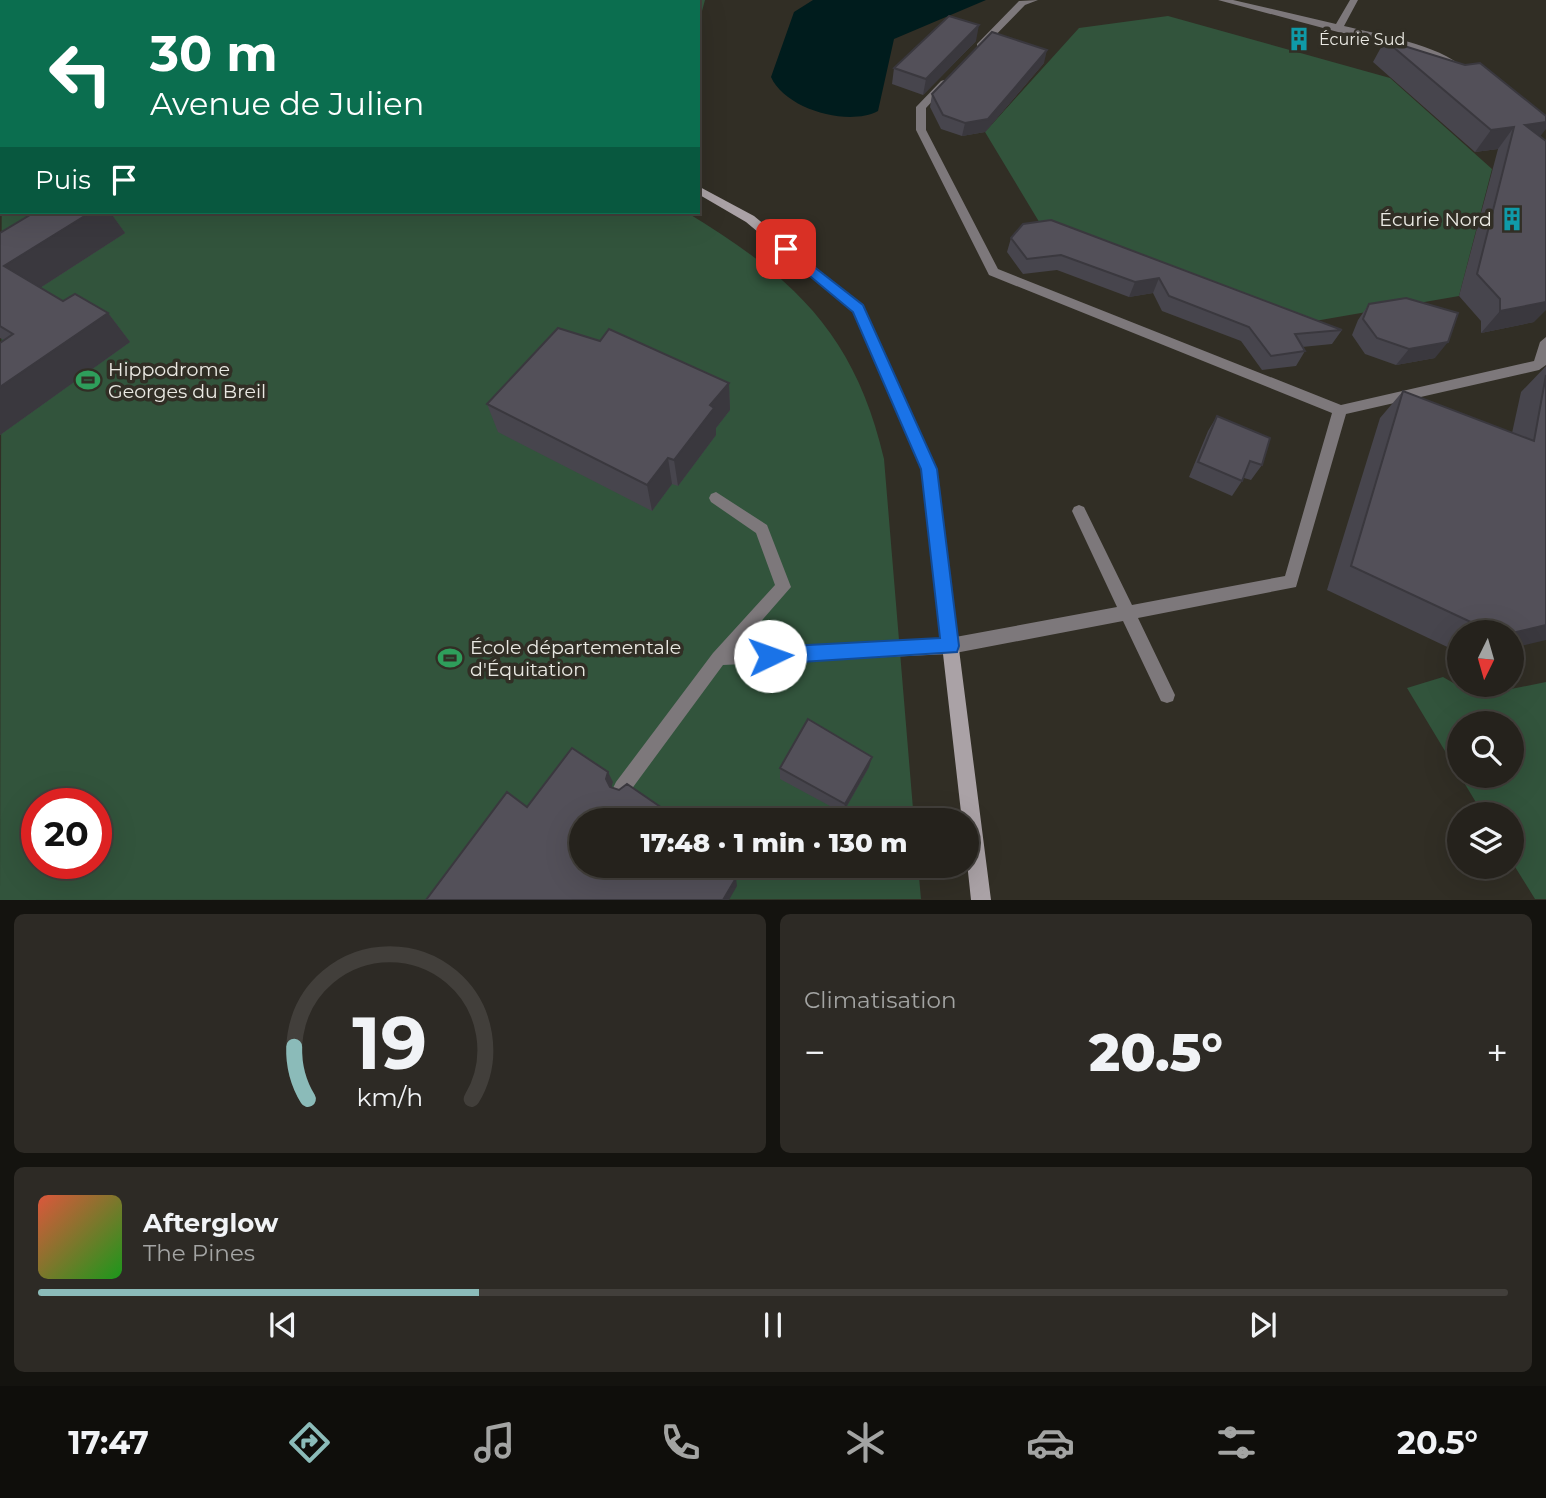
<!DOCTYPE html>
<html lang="fr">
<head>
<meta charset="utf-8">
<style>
  :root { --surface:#25221c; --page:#2d2a25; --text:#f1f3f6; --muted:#a3a4a3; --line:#423f3b; --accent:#8bbbb9 }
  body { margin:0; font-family:Montserrat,sans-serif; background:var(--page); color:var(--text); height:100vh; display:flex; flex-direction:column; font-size:26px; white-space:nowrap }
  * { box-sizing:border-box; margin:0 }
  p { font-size:23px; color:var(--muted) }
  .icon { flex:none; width:38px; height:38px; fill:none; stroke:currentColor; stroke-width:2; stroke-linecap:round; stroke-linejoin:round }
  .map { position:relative; height:900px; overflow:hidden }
  .side { display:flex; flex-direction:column; gap:14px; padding:14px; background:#14130f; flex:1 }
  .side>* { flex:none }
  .banner { position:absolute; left:0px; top:0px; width:700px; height:214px; box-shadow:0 7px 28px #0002,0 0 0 2px var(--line); background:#0b6e4f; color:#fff; overflow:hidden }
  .needle { width:46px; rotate:185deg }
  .controls { position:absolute; left:1447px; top:620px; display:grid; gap:14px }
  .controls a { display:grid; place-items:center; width:77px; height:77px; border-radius:50%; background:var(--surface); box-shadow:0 7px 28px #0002,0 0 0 2px var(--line); font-size:35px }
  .speed { position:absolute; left:21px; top:788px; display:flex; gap:14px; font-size:35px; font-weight:700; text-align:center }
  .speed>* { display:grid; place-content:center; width:91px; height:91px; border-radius:50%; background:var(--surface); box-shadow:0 7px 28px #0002,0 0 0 2px var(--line); line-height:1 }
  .speed .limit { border:10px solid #d22; background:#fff; color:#111 }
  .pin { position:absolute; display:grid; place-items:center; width:60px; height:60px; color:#fff; margin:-30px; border-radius:14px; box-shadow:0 4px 10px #0006 }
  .me { position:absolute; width:77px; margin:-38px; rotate:87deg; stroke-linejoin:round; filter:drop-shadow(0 0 5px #0008) }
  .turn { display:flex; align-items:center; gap:24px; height:147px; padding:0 35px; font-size:32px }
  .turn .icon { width:91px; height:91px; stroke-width:2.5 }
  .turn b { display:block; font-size:49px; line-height:60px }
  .then { display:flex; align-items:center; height:66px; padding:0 35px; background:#0003; gap:14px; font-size:26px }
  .big { font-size:52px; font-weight:800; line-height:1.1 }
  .side .tile { flex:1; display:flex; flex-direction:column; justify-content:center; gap:10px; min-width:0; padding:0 24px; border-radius:10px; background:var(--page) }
  .side .dial { align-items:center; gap:0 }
  .dial svg { height:182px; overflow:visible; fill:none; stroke:var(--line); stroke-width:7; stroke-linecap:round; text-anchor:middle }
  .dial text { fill:var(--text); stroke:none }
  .song { display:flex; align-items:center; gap:21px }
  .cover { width:84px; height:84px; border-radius:10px; background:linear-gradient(135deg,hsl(10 70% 55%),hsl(120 70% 35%)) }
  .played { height:7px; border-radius:4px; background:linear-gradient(90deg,var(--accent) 30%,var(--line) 30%) }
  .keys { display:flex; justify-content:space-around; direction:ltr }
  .heat { display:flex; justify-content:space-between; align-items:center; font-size:38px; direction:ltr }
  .side .tiles { flex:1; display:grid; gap:14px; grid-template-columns:1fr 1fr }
  .tile:last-child { grid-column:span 2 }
  .trip { position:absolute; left:569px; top:808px; width:410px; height:70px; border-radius:35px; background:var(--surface); box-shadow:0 7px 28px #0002,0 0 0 2px var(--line); font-weight:800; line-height:70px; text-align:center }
  .tab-bar { display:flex; height:112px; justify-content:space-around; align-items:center; background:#0f0e0b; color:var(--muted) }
  .tab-bar .icon { width:49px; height:49px }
  .tab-bar .active { color:var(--accent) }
  .tab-bar b { font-size:32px; color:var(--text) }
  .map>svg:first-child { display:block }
  .green { fill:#32543c; fill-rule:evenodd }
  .water { fill:#001c1d }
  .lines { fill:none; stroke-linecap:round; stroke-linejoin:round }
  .lane { fill:#7d787b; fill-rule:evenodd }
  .secondary { fill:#aaa2a6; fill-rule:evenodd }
  .wall { fill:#47454d }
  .shaded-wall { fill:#3a383e }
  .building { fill:#535059; stroke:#3a383e; stroke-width:2 }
  .route { fill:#1a73e8; stroke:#114b97; stroke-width:2 }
  .labels { text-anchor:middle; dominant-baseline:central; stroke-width:7; stroke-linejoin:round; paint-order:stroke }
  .far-poi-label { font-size:16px; fill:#eae9e3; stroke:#312e25; text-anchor:start }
  .poi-label { font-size:19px; fill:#eae9e3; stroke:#312e25; text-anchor:start }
</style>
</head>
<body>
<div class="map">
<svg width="1546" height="900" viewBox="0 0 1546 900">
  <rect width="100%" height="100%" fill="#312e25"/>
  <path class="green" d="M 444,0 L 705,0 L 698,26 L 698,2 Z
    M 1168,16 L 1390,78 L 1492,169 L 1459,296 L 1286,326 L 1047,235 L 985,132 L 1079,28 Z
    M 2,80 L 2,212 L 686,212 C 792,276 855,333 884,459 L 914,821 L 581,821 L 581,866 L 918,866 L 921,899 L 0,900 ZM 37,803 L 96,803 L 96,863 L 37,863 Z
    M 1443,677 L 1476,696 L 1546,682 L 1546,899 L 1535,899 L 1512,862 L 1512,814 L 1483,814 L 1407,688 ZM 1460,723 L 1512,723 L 1512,775 L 1460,775 Z"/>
  <path class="water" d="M 813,0 L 986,0 L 894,39 L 878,111 C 848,127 785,109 771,77 L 794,12 Z"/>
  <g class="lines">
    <path class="lane" d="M 1038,0 L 1025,5 L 983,48 L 977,48 L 977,44 L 1019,1 Z
      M 1218,0 L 1233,0 L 1336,24 L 1350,0 L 1358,0 L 1344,26 C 1378,34 1439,45 1464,68 L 1456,70 L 1439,59 L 1387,42 L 1338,32 Z
      M 944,80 L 949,83 L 926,108 L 926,130 L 998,269 L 1341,405 L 1534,361 L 1540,342 L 1546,337 L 1546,365 L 1539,370 L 1346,414 L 1296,587 L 1138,618 L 1175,695 L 1173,701 L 1167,703 L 1161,701 L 1123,621 L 950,654 L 723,665 L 628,794 L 622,797 L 616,794 L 613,788 L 616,782 L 713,653 L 775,585 L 756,533 L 711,502 L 709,498 L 711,494 L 716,492 L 767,525 L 791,587 L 737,649 L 950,638 L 1117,607 L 1072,511 L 1074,507 L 1079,505 L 1084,507 L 1132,605 L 1285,576 L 1332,413 L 989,275 L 916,130 L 916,107 L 941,81 Z"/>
    <path class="secondary" d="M 111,0 L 121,0 L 110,2 Z
      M 126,0 L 137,0 L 125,2 Z
      M 316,0 L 328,0 L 329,2 L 317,2 Z
      M 341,0 L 353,0 L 354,2 L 342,2 Z
      M 2,57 L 2,63 L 0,64 L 0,58 Z
      M 698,186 L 754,216 L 862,306 L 936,469 L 991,900 L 971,900 L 966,853 L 966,821 L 962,821 L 922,469 L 853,311 L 746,222 L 698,194 Z"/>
  </g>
  <path class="wall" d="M 1385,40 L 1540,137 L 1534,322 L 1481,333 L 1481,321 L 1459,296 L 1498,149 L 1475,152 L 1373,62 Z
    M 976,41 L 923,95 L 892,84 L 894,68 Z
    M 1044,63 L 985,132 L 962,136 L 941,129 L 930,107 L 932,94 Z
    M 35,212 L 110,212 L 125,233 L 40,288 L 63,301 L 108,313 L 130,342 L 0,435 L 0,343 L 4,340 L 0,338 L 0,233 Z
    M 1011,238 L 1342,330 L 1332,344 L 1302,347 L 1305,351 L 1296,366 L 1262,370 L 1241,341 L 1162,311 L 1153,293 L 1129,297 L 1057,270 L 1023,274 L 1007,252 Z
    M 1369,304 L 1435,358 L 1396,365 L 1365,354 L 1352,335 L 1358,320 Z
    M 1546,366 L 1546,640 L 1512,632 L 1460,632 L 1460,653 L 1327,590 L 1380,418 L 1403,391 L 1512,433 L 1521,392 Z
    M 729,383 L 730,410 L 716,428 L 716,435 L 678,486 L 672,484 L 652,511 L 498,432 L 487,404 Z
    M 1217,416 L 1262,465 L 1251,480 L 1244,478 L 1232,496 L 1189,477 L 1208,431 Z
    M 869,767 L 843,813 L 780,779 L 780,768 Z"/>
  <path class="shaded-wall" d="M 979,25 L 976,41 L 923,95 L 926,79 Z
    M 1047,50 L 1044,63 L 985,132 L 962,136 L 965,123 L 1026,74 Z
    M 1546,122 L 1546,129 L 1535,143 L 1525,125 Z
    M 1514,127 L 1498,149 L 1475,152 L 1491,130 Z
    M 91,212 L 110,212 L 125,233 L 29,295 L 4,266 Z
    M 1159,278 L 1153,293 L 1129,297 L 1135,282 Z
    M 1546,302 L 1546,310 L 1534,322 L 1481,333 L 1500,311 Z
    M 108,313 L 130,342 L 0,435 L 0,387 Z
    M 1448,342 L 1435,358 L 1396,365 L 1409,349 Z
    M 729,383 L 730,410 L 716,428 L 716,435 L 678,486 L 674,460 L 710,405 Z
    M 668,458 L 672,484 L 652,511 L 647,485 Z
    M 1546,625 L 1546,640 L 1512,648 L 1512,633 Z
    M 872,757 L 869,767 L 843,813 L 845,804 Z
    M 608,772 L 613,782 L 611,789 L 606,779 Z
    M 736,878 L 737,886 L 729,900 L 723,900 Z"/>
  <path class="building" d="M 949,16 L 979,25 L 926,79 L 894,68 Z
    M 992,32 L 1047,50 L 988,119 L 965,123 L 943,115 L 932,94 Z
    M 1385,40 L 1465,65 L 1480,63 L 1546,116 L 1546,122 L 1525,125 L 1546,141 L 1546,302 L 1500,311 L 1500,299 L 1477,274 L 1514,127 L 1491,130 Z
    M 35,212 L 91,212 L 4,266 L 63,301 L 75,294 L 108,313 L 0,387 L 0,343 L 13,334 L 0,326 L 0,233 Z
    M 1051,220 L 1342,330 L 1295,334 L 1305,351 L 1271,356 L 1249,327 L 1169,296 L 1159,278 L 1135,282 L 1061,255 L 1027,259 L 1011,238 L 1023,224 Z
    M 1406,298 L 1458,313 L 1448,342 L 1409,349 L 1377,338 L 1363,319 L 1369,304 Z
    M 558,328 L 600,341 L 609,329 L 729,383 L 710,405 L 714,408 L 674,460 L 668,458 L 647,485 L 487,404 Z
    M 1546,375 L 1546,625 L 1512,633 L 1512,632 L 1492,632 L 1351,566 L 1403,391 L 1534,441 Z
    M 1217,416 L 1270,438 L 1262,465 L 1250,461 L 1242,481 L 1198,462 Z
    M 808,719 L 872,757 L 845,804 L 780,768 Z
    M 572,748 L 608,772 L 606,779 L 610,787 L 619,790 L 627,784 L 681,821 L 581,821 L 581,866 L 717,866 L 736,878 L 723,900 L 426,900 L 507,792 L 527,807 Z"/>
  <path class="route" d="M 786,245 L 863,305 L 937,469 L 959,646 L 957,652 L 770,664 L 764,662 L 761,656 L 764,650 L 770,647 L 940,638 L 921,469 L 853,312 L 781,252 L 781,246 Z"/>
  <defs>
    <g id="building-bare" transform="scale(1.89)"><path d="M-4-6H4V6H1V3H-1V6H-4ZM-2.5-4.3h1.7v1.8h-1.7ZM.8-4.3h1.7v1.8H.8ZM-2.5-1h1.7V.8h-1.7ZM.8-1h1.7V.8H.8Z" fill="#0f9aa8" stroke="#312e25" stroke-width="2.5" paint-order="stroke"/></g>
    <g id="stadium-bare" transform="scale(1.89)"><path d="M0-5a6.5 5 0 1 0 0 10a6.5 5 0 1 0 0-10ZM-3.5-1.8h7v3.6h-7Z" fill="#2e9e5b" stroke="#312e25" stroke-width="2.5" paint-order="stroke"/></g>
  </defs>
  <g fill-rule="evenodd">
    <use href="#building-bare" x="1299" y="39"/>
    <use href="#building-bare" x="1512" y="219"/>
    <use href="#stadium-bare" x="88" y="380"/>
    <use href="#stadium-bare" x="450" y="658"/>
  </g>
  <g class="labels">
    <g class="far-poi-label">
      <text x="1319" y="39">Écurie Sud</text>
    </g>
    <g class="poi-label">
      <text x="1492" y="219" text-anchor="end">Écurie Nord</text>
      <text x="108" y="369">Hippodrome<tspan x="108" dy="22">Georges du Breil</tspan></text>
      <text x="470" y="647">École départementale<tspan x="470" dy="22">d'Équitation</tspan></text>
    </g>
  </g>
</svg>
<div class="controls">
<a><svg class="needle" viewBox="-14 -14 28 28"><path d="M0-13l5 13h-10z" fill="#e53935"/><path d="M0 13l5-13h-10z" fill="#a3a4a3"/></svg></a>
<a><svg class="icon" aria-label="search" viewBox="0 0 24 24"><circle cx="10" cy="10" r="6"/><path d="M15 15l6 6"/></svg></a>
<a><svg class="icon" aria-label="layers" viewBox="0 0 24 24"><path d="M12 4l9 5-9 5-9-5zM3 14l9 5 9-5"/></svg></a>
</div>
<div class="speed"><div class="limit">20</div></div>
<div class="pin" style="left:786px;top:249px;background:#d93025"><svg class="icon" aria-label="arrive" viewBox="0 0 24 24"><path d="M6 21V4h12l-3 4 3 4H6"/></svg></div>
<svg class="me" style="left:770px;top:656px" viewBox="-20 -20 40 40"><circle r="19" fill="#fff"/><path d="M0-13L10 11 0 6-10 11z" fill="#1a73e8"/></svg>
<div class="trip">17:48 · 1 min · 130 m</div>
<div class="banner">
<div class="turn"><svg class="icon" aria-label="left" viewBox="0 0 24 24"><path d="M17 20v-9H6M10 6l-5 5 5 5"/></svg><div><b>30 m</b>Avenue de Julien</div></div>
<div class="then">Puis<svg class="icon" aria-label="arrive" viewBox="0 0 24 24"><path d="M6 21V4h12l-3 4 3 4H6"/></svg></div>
</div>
</div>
<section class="side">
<div class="tiles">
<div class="tile dial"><svg viewBox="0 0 100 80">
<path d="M14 69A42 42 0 1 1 86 69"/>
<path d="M14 69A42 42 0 0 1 8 46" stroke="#8bbbb9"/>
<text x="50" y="56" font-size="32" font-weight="700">19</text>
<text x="50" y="72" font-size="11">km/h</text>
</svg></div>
<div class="tile"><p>Climatisation</p>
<div class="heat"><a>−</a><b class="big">20.5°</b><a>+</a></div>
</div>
<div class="tile">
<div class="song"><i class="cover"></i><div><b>Afterglow</b><p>The Pines</p></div></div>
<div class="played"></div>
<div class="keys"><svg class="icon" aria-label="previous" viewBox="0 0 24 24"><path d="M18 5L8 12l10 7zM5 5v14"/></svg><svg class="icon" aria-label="pause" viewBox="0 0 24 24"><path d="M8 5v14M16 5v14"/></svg><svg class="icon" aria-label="next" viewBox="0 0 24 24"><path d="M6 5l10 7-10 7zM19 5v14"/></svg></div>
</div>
</div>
</section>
<nav class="tab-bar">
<b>17:47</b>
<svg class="icon active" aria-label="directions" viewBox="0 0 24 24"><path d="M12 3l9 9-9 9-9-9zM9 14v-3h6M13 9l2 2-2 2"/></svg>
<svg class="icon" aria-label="music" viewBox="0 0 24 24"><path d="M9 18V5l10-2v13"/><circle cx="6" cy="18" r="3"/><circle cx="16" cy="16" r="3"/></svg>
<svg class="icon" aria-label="phone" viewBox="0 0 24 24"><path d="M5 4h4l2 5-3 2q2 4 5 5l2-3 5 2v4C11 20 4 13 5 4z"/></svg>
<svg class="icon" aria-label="climate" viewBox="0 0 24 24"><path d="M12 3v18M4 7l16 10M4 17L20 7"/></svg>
<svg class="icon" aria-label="car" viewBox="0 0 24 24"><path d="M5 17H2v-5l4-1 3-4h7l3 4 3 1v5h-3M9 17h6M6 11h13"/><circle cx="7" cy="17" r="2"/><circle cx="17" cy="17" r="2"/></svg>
<svg class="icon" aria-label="filters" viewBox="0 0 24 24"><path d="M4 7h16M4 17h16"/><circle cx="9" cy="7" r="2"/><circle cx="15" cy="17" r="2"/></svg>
<b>20.5°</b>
</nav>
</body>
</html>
